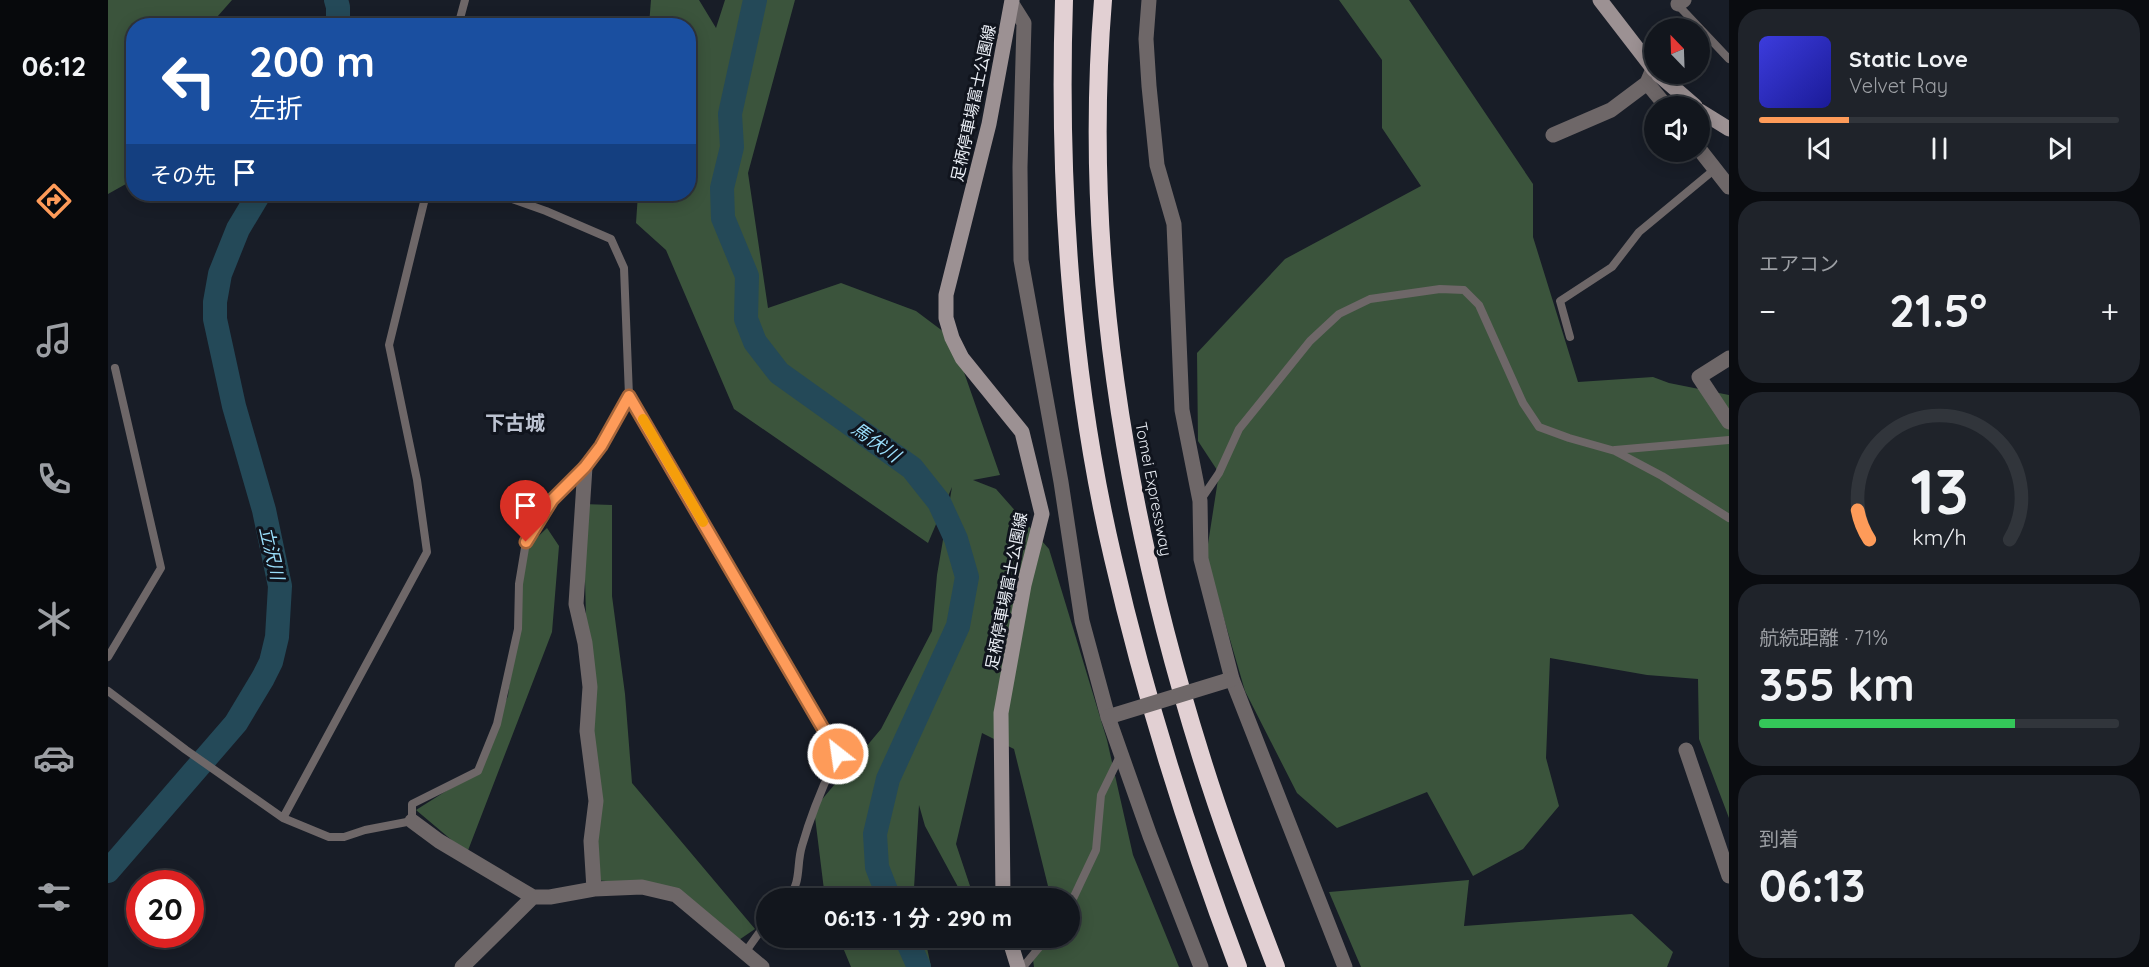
<!DOCTYPE html>
<html lang="ja">
<head>
<meta charset="utf-8">
<style>
  :root { --surface:#12161d; --page:#1f232a; --text:#f1f3f6; --muted:#9c9fa4; --line:#31353b; --accent:#fe9b59 }
  body { margin:0; font-family:Quicksand,"Noto Sans JP",sans-serif; background:var(--page); color:var(--text); height:100vh; display:flex; flex-direction:column; font-size:22px; white-space:nowrap }
  * { box-sizing:border-box; margin:0 }
  p { font-size:20px; color:var(--muted) }
  .icon { flex:none; width:33px; height:33px; fill:none; stroke:currentColor; stroke-width:2; stroke-linecap:round; stroke-linejoin:round }
  .map { position:relative; flex:1; overflow:hidden }
  .side { display:flex; flex-direction:column; gap:9px; padding:9px; background:#0a0c10; width:420px }
  .side>* { flex:none }
  .banner { position:absolute; left:18px; top:18px; width:570px; height:183px; border-radius:24px; box-shadow:0 3px 15px #0003,0 0 0 2px var(--line); background:#1a4fa0; color:#fff; overflow:hidden }
  .needle { width:39px; rotate:337deg }
  .buttons { position:absolute; left:1536px; top:18px; display:grid; gap:12px }
  .buttons a { display:grid; place-items:center; width:66px; height:66px; border-radius:50%; background:var(--surface); box-shadow:0 3px 15px #0003,0 0 0 2px var(--line); font-size:30px }
  .speed { position:absolute; left:18px; top:870px; display:flex; gap:12px; font-size:30px; font-weight:700; text-align:center }
  .speed>* { display:grid; place-content:center; width:78px; height:78px; border-radius:50%; background:var(--surface); box-shadow:0 3px 15px #0003,0 0 0 2px var(--line); line-height:1 }
  .speed .limit { border:9px solid #d22; background:#fff; color:#111 }
  .pin { position:absolute; display:grid; place-items:center; width:51px; height:51px; color:#fff; margin:-62px -26px; border-radius:50% 50% 50% 0; rotate:-45deg; box-shadow:0 0 6px #0007 }
  .pin .icon { rotate:45deg }
  .me { position:absolute; width:66px; margin:-33px; rotate:330deg; stroke-linejoin:round; filter:drop-shadow(0 0 4px #0008) }
  .turn { display:flex; align-items:center; gap:21px; height:126px; padding:0 24px; font-size:27px }
  .turn .icon { width:78px; height:78px; stroke-width:2.5 }
  .turn b { display:block; font-size:42px; line-height:51px }
  .then { display:flex; align-items:center; height:57px; padding:0 24px; background:#0003; gap:12px; font-size:22px }
  .big { font-size:45px; font-weight:700; line-height:1.1 }
  .side .card { flex:1; display:flex; flex-direction:column; justify-content:center; gap:9px; min-width:0; padding:0 21px; border-radius:24px; background:var(--page) }
  .side .dial { align-items:center; gap:0 }
  .dial svg { height:156px; overflow:visible; fill:none; stroke:var(--line); stroke-width:7; stroke-linecap:round; text-anchor:middle }
  .dial text { fill:var(--text); stroke:none }
  .song { display:flex; align-items:center; gap:18px }
  .cover { width:72px; height:72px; border-radius:9px; background:linear-gradient(135deg,hsl(240 70% 55%),hsl(240 70% 35%)) }
  .played { height:6px; border-radius:3px; background:linear-gradient(90deg,var(--accent) 25%,var(--line) 25%) }
  .keys { display:flex; justify-content:space-around; direction:ltr }
  .heat { display:flex; justify-content:space-between; align-items:center; font-size:33px; direction:ltr }
  .charge { height:9px; border-radius:4px; background:linear-gradient(90deg,#34c759 71%,var(--line) 0) }
  .trip { position:absolute; left:648px; top:888px; width:324px; height:60px; border-radius:30px; background:var(--surface); box-shadow:0 3px 15px #0003,0 0 0 2px var(--line); font-weight:700; line-height:60px; text-align:center }
  main { display:flex; flex:1; min-height:0 }
  .menu { display:flex; flex-direction:column; width:108px; justify-content:space-around; align-items:center; background:#07090c; color:var(--muted) }
  .menu .icon { width:42px; height:42px }
  .menu .on { color:var(--accent) }
  .menu b { font-size:27px; color:var(--text) }
  .map>svg:first-child { display:block }
  .forest { fill:#3b543c }
  .lines { fill:none; stroke-linecap:round; stroke-linejoin:round }
  .river { stroke:#244958; stroke-width:24 }
  .service { stroke:#6e6768; stroke-width:8 }
  .minor { stroke:#6e6768; stroke-width:15 }
  .secondary { stroke:#9c9193; stroke-width:15 }
  .motorway { stroke:#e2d0d3; stroke-width:18 }
  .minor-bridge { stroke:#6e6768; stroke-width:15 }
  .route-casing { stroke:#a5653a; stroke-width:15 }
  .route { stroke:#fe9b59; stroke-width:10 }
  .slow { stroke:#f59e0b; stroke-width:10 }
  .labels { text-anchor:middle; dominant-baseline:central; stroke-width:6; stroke-linejoin:round; paint-order:stroke }
  .street-label { font-size:16px; fill:#eaeef5; stroke:#10141d }
  .water-label { font-size:18px; font-style:italic; fill:#99ddfa; stroke:#10141d }
  .quarter-label { font-size:20px; font-weight:bold; fill:#bbc2d0; stroke:#10141d }
</style>
</head>
<body>
<main>
<nav class="menu">
<b>06:12</b>
<svg class="icon on" aria-label="directions" viewBox="0 0 24 24"><path d="M12 3l9 9-9 9-9-9zM9 14v-3h6M13 9l2 2-2 2"/></svg>
<svg class="icon" aria-label="music" viewBox="0 0 24 24"><path d="M9 18V5l10-2v13"/><circle cx="6" cy="18" r="3"/><circle cx="16" cy="16" r="3"/></svg>
<svg class="icon" aria-label="phone" viewBox="0 0 24 24"><path d="M5 4h4l2 5-3 2q2 4 5 5l2-3 5 2v4C11 20 4 13 5 4z"/></svg>
<svg class="icon" aria-label="climate" viewBox="0 0 24 24"><path d="M12 3v18M4 7l16 10M4 17L20 7"/></svg>
<svg class="icon" aria-label="car" viewBox="0 0 24 24"><path d="M5 17H2v-5l4-1 3-4h7l3 4 3 1v5h-3M9 17h6M6 11h13"/><circle cx="7" cy="17" r="2"/><circle cx="17" cy="17" r="2"/></svg>
<svg class="icon" aria-label="filters" viewBox="0 0 24 24"><path d="M4 7h16M4 17h16"/><circle cx="9" cy="7" r="2"/><circle cx="15" cy="17" r="2"/></svg>
</nav>
<div class="map">
<svg width="1621" height="967" viewBox="0 0 1621 967">
  <rect width="100%" height="100%" fill="#181d27"/>
  <path class="forest" d="M 0,0 L 124,0 L 102,25 L 26,26 L 25,180 L 0,194 Z
    M 543,0 L 591,0 L 608,28 L 617,0 L 687,0 L 640,173 L 660,308 L 733,283 L 808,311 L 844,338 L 892,475 L 865,480 L 888,489 L 941,549 L 999,740 L 1025,855 L 1071,967 L 926,967 L 922,938 L 962,938 L 962,898 L 935,898 L 940,886 L 906,749 L 874,733 L 848,844 L 866,898 L 856,898 L 817,826 L 811,805 L 806,888 L 808,898 L 717,898 L 706,809 L 773,729 L 824,631 L 829,575 L 844,487 L 820,543 L 626,409 L 558,250 L 528,223 L 530,194 L 580,194 L 580,26 L 541,25 Z
    M 1231,0 L 1301,0 L 1425,184 L 1425,237 L 1470,382 L 1545,377 L 1561,383 L 1621,395 L 1621,818 L 1591,739 L 1590,679 L 1539,675 L 1442,658 L 1438,758 L 1451,806 L 1415,849 L 1365,876 L 1319,792 L 1229,828 L 1189,793 L 1137,691 L 1098,557 L 1111,473 L 1090,441 L 1089,353 L 1177,259 L 1313,186 L 1274,128 L 1274,60 Z
    M 475,504 L 504,505 L 504,596 L 517,694 L 524,783 L 647,929 L 625,944 L 552,885 L 485,880 Z
    M 439,528 L 451,546 L 444,632 L 359,853 L 308,810 L 365,774 L 400,696 L 417,549 Z
    M 1361,880 L 1356,926 L 1524,914 L 1565,952 L 1559,967 L 1253,967 L 1221,892 Z
    M 731,938 L 817,938 L 823,967 L 743,967 Z"/>
  <g class="lines">
    <path class="river" d="M 228,0 L 230,7 L 230,26
      M 647,0 L 622,114 L 624,147 L 614,188 L 615,218 L 639,276 L 638,319 L 647,342 L 671,373 L 804,468 L 831,502 L 848,539 L 859,577 L 850,626 L 780,779 L 767,834 L 769,867 L 781,898
      M 0,871 L 128,723 L 155,678 L 163,662 L 169,637 L 172,586 L 156,510 L 126,406 L 107,319 L 107,302 L 112,274 L 130,229 L 151,194
      M 798,938 L 811,967"/>
    <path class="service" d="M 1568,3 L 1621,59
      M 350,26 L 357,0
      M 390,194 L 438,211 L 503,239 L 516,268 L 521,396 L 730,754 C 716,783 703,814 694,846 C 688,865 694,882 680,898
      M 1462,337 L 1452,301 L 1504,267 L 1531,232 L 1607,169
      M 1507,450 L 1621,440
      M 1092,501 L 1111,473 L 1131,429 L 1202,341 L 1231,314 L 1262,299 L 1332,289 L 1356,290 L 1371,305 L 1415,403 L 1431,427 L 1461,438 L 1507,451 L 1554,476 L 1621,518
      M 0,657 L 53,568 L 7,368
      M 0,691 L 78,750 L 175,818 L 221,837 L 236,837 L 257,830 L 304,821 L 304,804 L 370,771 L 389,724 L 410,629 L 411,584 L 418,542 L 444,500 L 477,467 L 493,446 L 521,396
      M 175,818 L 319,552 L 309,480 L 281,345 L 318,194
      M 962,905 L 988,850 L 993,795 L 1013,754
      M 636,954 L 658,923
      M 915,967 L 939,938"/>
    <path class="minor" d="M 1041,0 L 1038,39 L 1041,86 L 1049,165 L 1066,224 L 1074,410 L 1092,501 L 1093,559 L 1124,679 L 1237,967
      M 904,4 L 916,23 L 912,167 L 913,260 L 953,482 L 974,621 L 1000,717 L 1042,836 L 1093,967
      M 1570,4 L 1576,0
      M 1539,83 L 1558,106
      M 1445,135 L 1503,110 L 1539,83 L 1545,69
      M 1592,150 L 1621,187
      M 1621,358 L 1591,377 L 1621,422
      M 477,467 L 468,604 L 477,643 L 482,687 L 479,731 L 488,801 L 483,841 L 486,889
      M 1578,750 L 1621,876
      M 304,821 L 331,841 L 425,897 L 442,897 L 486,889 L 534,887 L 568,895 L 654,967
      M 354,967 L 425,897"/>
    <path class="secondary" d="M 1492,0 L 1546,70
      M 1550,74 L 1587,106
      M 1592,111 L 1621,129
      M 895,898 L 893,713 L 916,585 L 934,514 L 914,432 L 854,358 L 844,338 L 838,318 L 838,295 L 881,124 L 904,0
      M 901,938 L 910,967"/>
    <path class="motorway" d="M 956,0 C 950,184 963,379 1005,558 C 1037,697 1080,834 1130,967
      M 995,0 C 974,255 1017,513 1093,756 C 1115,827 1141,897 1168,967"/>
    <path class="minor-bridge" d="M 1000,717 L 1124,679"/>
  </g>
  <g class="lines">
    <g class="route-casing">
      <path id="route" d="M 418,542 L 444,500 L 477,467 L 493,446 L 521,396 L 730,754"/>
    </g>
    <use href="#route" class="route"/>
    <path class="slow" d="M 535,419 L 595,522"/>
  </g>
  <g class="labels">
    <g class="street-label">
      <text transform="translate(865 103) rotate(-78)">足柄停車場富士公園線</text>
      <text transform="translate(1046 489) rotate(79)">Tomei Expressway</text>
      <text transform="translate(898 591) rotate(-79)">足柄停車場富士公園線</text>
    </g>
    <g class="water-label">
      <text transform="translate(768 442) rotate(35)">馬伏川</text>
      <text transform="translate(164 553) rotate(77)">立沢川</text>
    </g>
    <g class="quarter-label">
      <text x="407" y="422">下古城</text>
    </g>
  </g>
</svg>
<div class="buttons">
<a><svg class="needle" viewBox="-14 -14 28 28"><path d="M0-13l5 13h-10z" fill="#e53935"/><path d="M0 13l5-13h-10z" fill="#9c9fa4"/></svg></a>
<a><svg class="icon" aria-label="sound" viewBox="0 0 24 24"><path d="M4 9h4l5-4v14l-5-4H4zM17 9q2 3 0 6"/></svg></a>
</div>
<div class="speed"><div class="limit">20</div></div>
<div class="pin" style="left:418px;top:542px;background:#d93025"><svg class="icon" aria-label="arrive" viewBox="0 0 24 24"><path d="M6 21V4h12l-3 4 3 4H6"/></svg></div>
<svg class="me" style="left:730px;top:754px" viewBox="-20 -20 40 40"><circle r="17" fill="#fe9b59" stroke="#fff" stroke-width="3"/><path d="M0-11L8 9 0 5-8 9z" fill="#fff"/></svg>
<div class="trip">06:13 · 1 分 · 290 m</div>
<div class="banner">
<div class="turn"><svg class="icon" aria-label="left" viewBox="0 0 24 24"><path d="M17 20v-9H6M10 6l-5 5 5 5"/></svg><div><b>200 m</b>左折</div></div>
<div class="then">その先<svg class="icon" aria-label="arrive" viewBox="0 0 24 24"><path d="M6 21V4h12l-3 4 3 4H6"/></svg></div>
</div>
</div>
<section class="side">
<div class="card">
<div class="song"><i class="cover"></i><div><b>Static Love</b><p>Velvet Ray</p></div></div>
<div class="played"></div>
<div class="keys"><svg class="icon" aria-label="previous" viewBox="0 0 24 24"><path d="M18 5L8 12l10 7zM5 5v14"/></svg><svg class="icon" aria-label="pause" viewBox="0 0 24 24"><path d="M8 5v14M16 5v14"/></svg><svg class="icon" aria-label="next" viewBox="0 0 24 24"><path d="M6 5l10 7-10 7zM19 5v14"/></svg></div>
</div>
<div class="card"><p>エアコン</p>
<div class="heat"><a>−</a><b class="big">21.5°</b><a>+</a></div>
</div>
<div class="card dial"><svg viewBox="0 0 100 80">
<path d="M14 69A42 42 0 1 1 86 69"/>
<path d="M14 69A42 42 0 0 1 8 54" stroke="#fe9b59"/>
<text x="50" y="56" font-size="32" font-weight="700">13</text>
<text x="50" y="72" font-size="11">km/h</text>
</svg></div>
<div class="card"><p>航続距離 · 71%</p><b class="big">355 km</b><div class="charge"></div></div>
<div class="card"><p>到着</p><b class="big">06:13</b></div>
</section>
</main>
</body>
</html>
